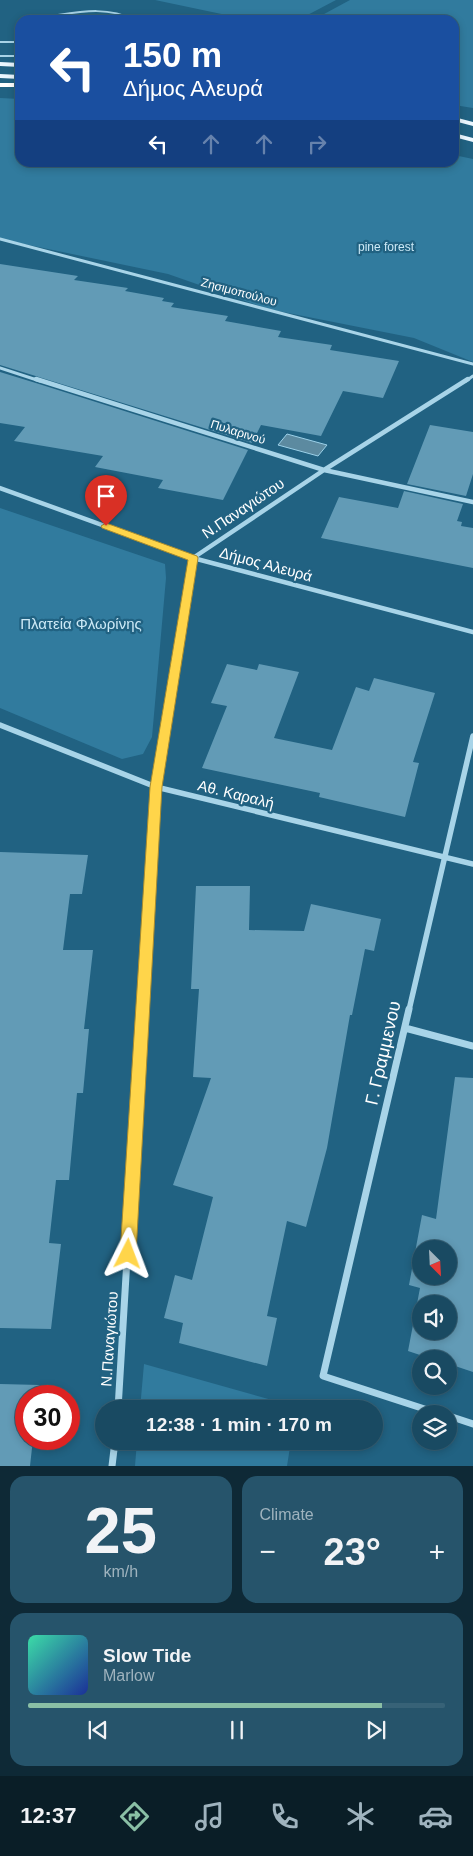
<!DOCTYPE html>
<html lang="en">
<head>
<meta charset="utf-8">
<style>
  :root { --surface:#194a62; --page:#26546b; --text:#f1f3f6; --muted:#9fb3be; --line:#376277; --accent:#8abfa5 }
  body { margin:0; font-family:Arial,sans-serif; background:var(--page); color:var(--text); height:100vh; display:flex; flex-direction:column; font-size:19px; white-space:nowrap }
  * { box-sizing:border-box; margin:0 }
  p { font-size:16px; color:var(--muted) }
  .icon { flex:none; width:28px; height:28px; fill:none; stroke:currentColor; stroke-width:2; stroke-linecap:round; stroke-linejoin:round }
  .map { position:relative; height:1466px; overflow:hidden }
  .side { display:flex; flex-direction:column; gap:10px; padding:10px; background:#0e2936; flex:1 }
  .side>* { flex:none }
  .guide { position:absolute; left:15px; top:15px; width:444px; height:152px; border-radius:15px; box-shadow:0 2px 8px #0003,0 0 0 1px var(--line); background:#1a4fa0; color:#fff; overflow:hidden }
  .needle { width:32px; rotate:156deg }
  .buttons { position:absolute; left:412px; top:1240px; display:grid; gap:10px }
  .buttons a { display:grid; place-items:center; width:45px; height:45px; border-radius:50%; background:var(--surface); box-shadow:0 2px 8px #0003,0 0 0 1px var(--line); font-size:25px }
  .speed { position:absolute; left:15px; top:1385px; display:flex; gap:10px; font-size:25px; font-weight:700; text-align:center }
  .speed>* { display:grid; place-content:center; width:65px; height:65px; border-radius:50%; background:var(--surface); box-shadow:0 2px 8px #0003,0 0 0 1px var(--line); line-height:1 }
  .speed .limit { border:8px solid #d22; background:#fff; color:#111 }
  .pin { position:absolute; display:grid; place-items:center; width:42px; height:42px; color:#fff; margin:-51px -21px; border-radius:50% 50% 50% 0; rotate:-45deg; box-shadow:0 0 5px #0007 }
  .pin .icon { rotate:45deg }
  .me { position:absolute; width:55px; margin:-28px; rotate:3deg; stroke-linejoin:round; filter:drop-shadow(0 0 4px #0008) }
  .turn { display:flex; align-items:center; gap:18px; height:105px; padding:0 25px; font-size:22px }
  .turn .icon { width:65px; height:65px; stroke-width:2.5 }
  .turn b { display:block; font-size:35px; line-height:42px }
  .lanes { display:flex; align-items:center; height:48px; padding:0 25px; background:#0003; justify-content:center; gap:25px; direction:ltr }
  .lanes .off { opacity:.35 }
  .big { font-size:38px; font-weight:700; line-height:1.1 }
  .side .tile { flex:1; display:flex; flex-direction:column; justify-content:center; gap:8px; min-width:0; padding:0 18px; border-radius:15px; background:var(--page) }
  .side .dial { align-items:center; gap:0 }
  .dial b { font-size:65px; line-height:1 }
  .song { display:flex; align-items:center; gap:15px }
  .cover { width:60px; height:60px; border-radius:8px; background:linear-gradient(135deg,hsl(160 70% 55%),hsl(230 70% 35%)) }
  .played { height:5px; border-radius:2px; background:linear-gradient(90deg,var(--accent) 85%,var(--line) 85%) }
  .keys { display:flex; justify-content:space-around; direction:ltr }
  .heat { display:flex; justify-content:space-between; align-items:center; font-size:28px; direction:ltr }
  .side .tiles { flex:1; display:grid; gap:10px; grid-template-columns:1fr 1fr }
  .tile:last-child { grid-column:span 2 }
  .trip { position:absolute; left:95px; top:1400px; width:288px; height:50px; border-radius:25px; background:var(--surface); box-shadow:0 2px 8px #0003,0 0 0 1px var(--line); font-weight:700; line-height:50px; text-align:center }
  .menu { display:flex; height:80px; justify-content:space-around; align-items:center; background:#0a1e27; color:var(--muted) }
  .menu .icon { width:35px; height:35px }
  .menu .on { color:var(--accent) }
  .menu b { font-size:22px; color:var(--text) }
  .map>svg:first-child { display:block }
  .green { fill:#317b9e }
  .water { fill:#5c8aa0; stroke:#9cd1e9 }
  .building { fill:#629bb6; fill-rule:evenodd }
  .lines { fill:none; stroke-linecap:round; stroke-linejoin:round }
  .lane { stroke:#a8d4e8; stroke-width:2 }
  .street-far3 { stroke:#a8d4e8; stroke-width:3 }
  .street-far2 { stroke:#a8d4e8; stroke-width:4.5 }
  .street-far1 { stroke:#a8d4e8; stroke-width:5.5 }
  .street { stroke:#a8d4e8; stroke-width:7 }
  .primary { fill:#eaf6fe; fill-rule:evenodd }
  .highway { fill:#fff; fill-rule:evenodd }
  .route { fill:#ffd54a; stroke:#a68a30 }
  .labels { text-anchor:middle; dominant-baseline:central; stroke-width:4.5; stroke-linejoin:round; paint-order:stroke }
  .far-park-label { font-size:12px; fill:#cce9f6; stroke:#216282 }
  .far-street-label { font-size:12px; fill:#fff; stroke:#216282 }
  .street-label { font-size:15px; fill:#fff; stroke:#216282 }
  .park-label { font-size:15px; fill:#cce9f6; stroke:#216282 }
  .near-street-label { font-size:18px; fill:#fff; stroke:#216282 }
</style>
</head>
<body>
<div class="map">
<svg width="473" height="1466" viewBox="0 0 473 1466">
  <rect width="100%" height="100%" fill="#216282"/>
  <path class="green" d="M 155,0 L 336,0 L 298,20 L 250,20 Z
    M 350,0 L 473,0 L 473,108 L 454,105 L 454,20 L 313,20 Z
    M 0,98 L 20,99 L 20,162 L 454,162 L 454,155 L 473,159 L 473,362 L 414,338 L 268,309 L 168,274 L 0,239 Z
    M 0,508 L 165,564 L 166,578 L 152,737 L 143,754 L 122,759 L 0,708 Z
    M 144,1364 L 297,1407 L 297,1409 L 140,1409 Z
    M 137,1441 L 291,1441 L 287,1466 L 135,1466 Z"/>
  <path class="water" d="M 287,434 L 327,445 L 318,456 L 278,445 Z"/>
  <path class="building" d="M 0,264 L 78,276 L 74,280 L 128,288 L 125,291 L 164,298 L 162,301 L 174,303 L 171,307 L 228,316 L 225,321 L 281,331 L 278,337 L 332,345 L 330,350 L 399,361 L 383,398 L 343,391 L 321,436 L 261,425 L 252,443 L 0,365 Z
    M 0,372 L 39,384 L 248,450 L 223,500 L 158,488 L 163,480 L 95,467 L 103,456 L 14,441 L 25,427 L 0,423 Z
    M 430,425 L 473,432 L 473,474 L 466,496 L 407,484 Z
    M 404,491 L 463,504 L 457,521 L 462,522 L 461,526 L 473,528 L 473,568 L 321,538 L 339,497 L 398,508 Z
    M 227,664 L 257,670 L 259,664 L 299,672 L 274,738 L 332,750 L 356,687 L 369,691 L 374,678 L 435,693 L 413,762 L 419,763 L 405,817 L 319,797 L 320,793 L 202,768 L 227,706 L 211,703 Z
    M 0,852 L 88,855 L 82,894 L 70,894 L 63,950 L 93,950 L 84,1029 L 89,1029 L 83,1093 L 77,1093 L 69,1180 L 56,1180 L 49,1243 L 61,1244 L 51,1329 L 0,1328 Z
    M 196,886 L 250,886 L 249,930 L 304,931 L 311,904 L 381,919 L 374,951 L 365,949 L 352,1015 L 350,1015 L 327,1148 L 306,1227 L 287,1221 L 267,1316 L 277,1318 L 267,1366 L 179,1343 L 183,1323 L 164,1318 L 175,1275 L 192,1280 L 213,1197 L 173,1185 L 211,1078 L 193,1077 L 199,989 L 191,989 Z
    M 455,1077 L 473,1078 L 473,1372 L 449,1364 L 449,1359 L 432,1359 L 408,1351 L 420,1288 L 409,1285 L 422,1215 L 436,1219 ZM 421,1249 L 449,1249 L 449,1276 L 421,1276 ZM 421,1304 L 449,1304 L 449,1331 L 421,1331 Z
    M 0,1384 L 40,1385 L 38,1396 L 26,1396 L 26,1439 L 33,1439 L 30,1466 L 0,1466 Z"/>
  <g class="lines">
    <path class="lane" d="M 58,15 C 84,11 110,7 134,20
      M 121,20 L 131,19
      M 0,42 L 20,42
      M 0,56 L 20,56"/>
    <path class="street-far3" d="M 0,239 L 473,364
      M 0,368 L 40,381
      M 466,381 L 473,376"/>
    <path class="street-far2" d="M 36,379 L 324,470 L 473,502
      M 0,488 L 193,558 L 473,632
      M 177,656 L 193,558 L 324,470 L 468,379"/>
    <path class="street-far1" d="M 0,725 L 156,787 L 473,864
      M 142,1010 L 156,787 L 177,655
      M 409,1010 L 473,736"/>
    <path class="street" d="M 409,1009 L 323,1376 L 440,1414
      M 405,1028 L 473,1046
      M 118,1409 L 142,1009
      M 449,1416 L 473,1424
      M 112,1466 L 115,1441"/>
    <path class="primary" d="M 0,62 L 20,63 L 20,67 L 0,66 Z
      M 0,74 L 20,75 L 20,79 L 0,78 Z
      M 454,117 L 473,122 L 473,126 L 454,121 Z
      M 454,133 L 473,138 L 473,142 L 454,137 Z"/>
    <path class="highway" d="M 0,83 L 20,83 L 20,87 L 0,87 Z"/>
  </g>
  <path class="route" d="M 106,523 L 197,556 L 198,558 L 162,787 L 136,1254 L 134,1260 L 128,1262 L 122,1260 L 120,1254 L 150,787 L 188,560 L 102,528 L 101,526 Z"/>
  <g class="labels">
    <g class="far-park-label">
      <text x="386" y="247">pine forest</text>
    </g>
    <g class="far-street-label">
      <text transform="translate(239 292) rotate(15)">Ζησιμοπούλου</text>
      <text transform="translate(238 432) rotate(17)">Πυλαρινού</text>
    </g>
    <g class="street-label">
      <text transform="translate(243 508) rotate(-34)">Ν.Παναγιώτου</text>
      <text transform="translate(266 564) rotate(15)">Δήμος Αλευρά</text>
      <text transform="translate(236 794) rotate(14)">Αθ. Καραλή</text>
      <text transform="translate(109 1339) rotate(-86)">Ν.Παναγιώτου</text>
    </g>
    <g class="park-label">
      <text x="81" y="623">Πλατεία Φλωρίνης</text>
    </g>
    <g class="near-street-label">
      <text transform="translate(383 1053) rotate(-77)">Γ. Γραμμενου</text>
    </g>
  </g>
</svg>
<div class="buttons">
<a><svg class="needle" viewBox="-14 -14 28 28"><path d="M0-13l5 13h-10z" fill="#e53935"/><path d="M0 13l5-13h-10z" fill="#9fb3be"/></svg></a>
<a><svg class="icon" aria-label="sound" viewBox="0 0 24 24"><path d="M4 9h4l5-4v14l-5-4H4zM17 9q2 3 0 6"/></svg></a>
<a><svg class="icon" aria-label="search" viewBox="0 0 24 24"><circle cx="10" cy="10" r="6"/><path d="M15 15l6 6"/></svg></a>
<a><svg class="icon" aria-label="layers" viewBox="0 0 24 24"><path d="M12 4l9 5-9 5-9-5zM3 14l9 5 9-5"/></svg></a>
</div>
<div class="speed"><div class="limit">30</div></div>
<div class="pin" style="left:106px;top:526px;background:#d93025"><svg class="icon" aria-label="arrive" viewBox="0 0 24 24"><path d="M6 21V4h12l-3 4 3 4H6"/></svg></div>
<svg class="me" style="left:128px;top:1254px" viewBox="-20 -20 40 40"><path d="M0-17L14 15 0 8-14 15z" fill="#ffd54a" stroke="#fff" stroke-width="4"/></svg>
<div class="trip">12:38 · 1 min · 170 m</div>
<div class="guide">
<div class="turn"><svg class="icon" aria-label="left" viewBox="0 0 24 24"><path d="M17 20v-9H6M10 6l-5 5 5 5"/></svg><div><b>150 m</b>Δήμος Αλευρά</div></div>
<div class="lanes"><svg class="icon" aria-label="left" viewBox="0 0 24 24"><path d="M17 20v-9H6M10 6l-5 5 5 5"/></svg><svg class="icon off" aria-label="ahead" viewBox="0 0 24 24"><path d="M12 20V5M6 11l6-6 6 6"/></svg><svg class="icon off" aria-label="ahead" viewBox="0 0 24 24"><path d="M12 20V5M6 11l6-6 6 6"/></svg><svg class="icon off" aria-label="right" viewBox="0 0 24 24"><path d="M7 20v-9h11M14 6l5 5-5 5"/></svg></div>
</div>
</div>
<section class="side">
<div class="tiles">
<div class="tile dial"><b>25</b><p>km/h</p></div>
<div class="tile"><p>Climate</p>
<div class="heat"><a>−</a><b class="big">23°</b><a>+</a></div>
</div>
<div class="tile">
<div class="song"><i class="cover"></i><div><b>Slow Tide</b><p>Marlow</p></div></div>
<div class="played"></div>
<div class="keys"><svg class="icon" aria-label="previous" viewBox="0 0 24 24"><path d="M18 5L8 12l10 7zM5 5v14"/></svg><svg class="icon" aria-label="pause" viewBox="0 0 24 24"><path d="M8 5v14M16 5v14"/></svg><svg class="icon" aria-label="next" viewBox="0 0 24 24"><path d="M6 5l10 7-10 7zM19 5v14"/></svg></div>
</div>
</div>
</section>
<nav class="menu">
<b>12:37</b>
<svg class="icon on" aria-label="directions" viewBox="0 0 24 24"><path d="M12 3l9 9-9 9-9-9zM9 14v-3h6M13 9l2 2-2 2"/></svg>
<svg class="icon" aria-label="music" viewBox="0 0 24 24"><path d="M9 18V5l10-2v13"/><circle cx="6" cy="18" r="3"/><circle cx="16" cy="16" r="3"/></svg>
<svg class="icon" aria-label="phone" viewBox="0 0 24 24"><path d="M5 4h4l2 5-3 2q2 4 5 5l2-3 5 2v4C11 20 4 13 5 4z"/></svg>
<svg class="icon" aria-label="climate" viewBox="0 0 24 24"><path d="M12 3v18M4 7l16 10M4 17L20 7"/></svg>
<svg class="icon" aria-label="car" viewBox="0 0 24 24"><path d="M5 17H2v-5l4-1 3-4h7l3 4 3 1v5h-3M9 17h6M6 11h13"/><circle cx="7" cy="17" r="2"/><circle cx="17" cy="17" r="2"/></svg>
</nav>
</body>
</html>
